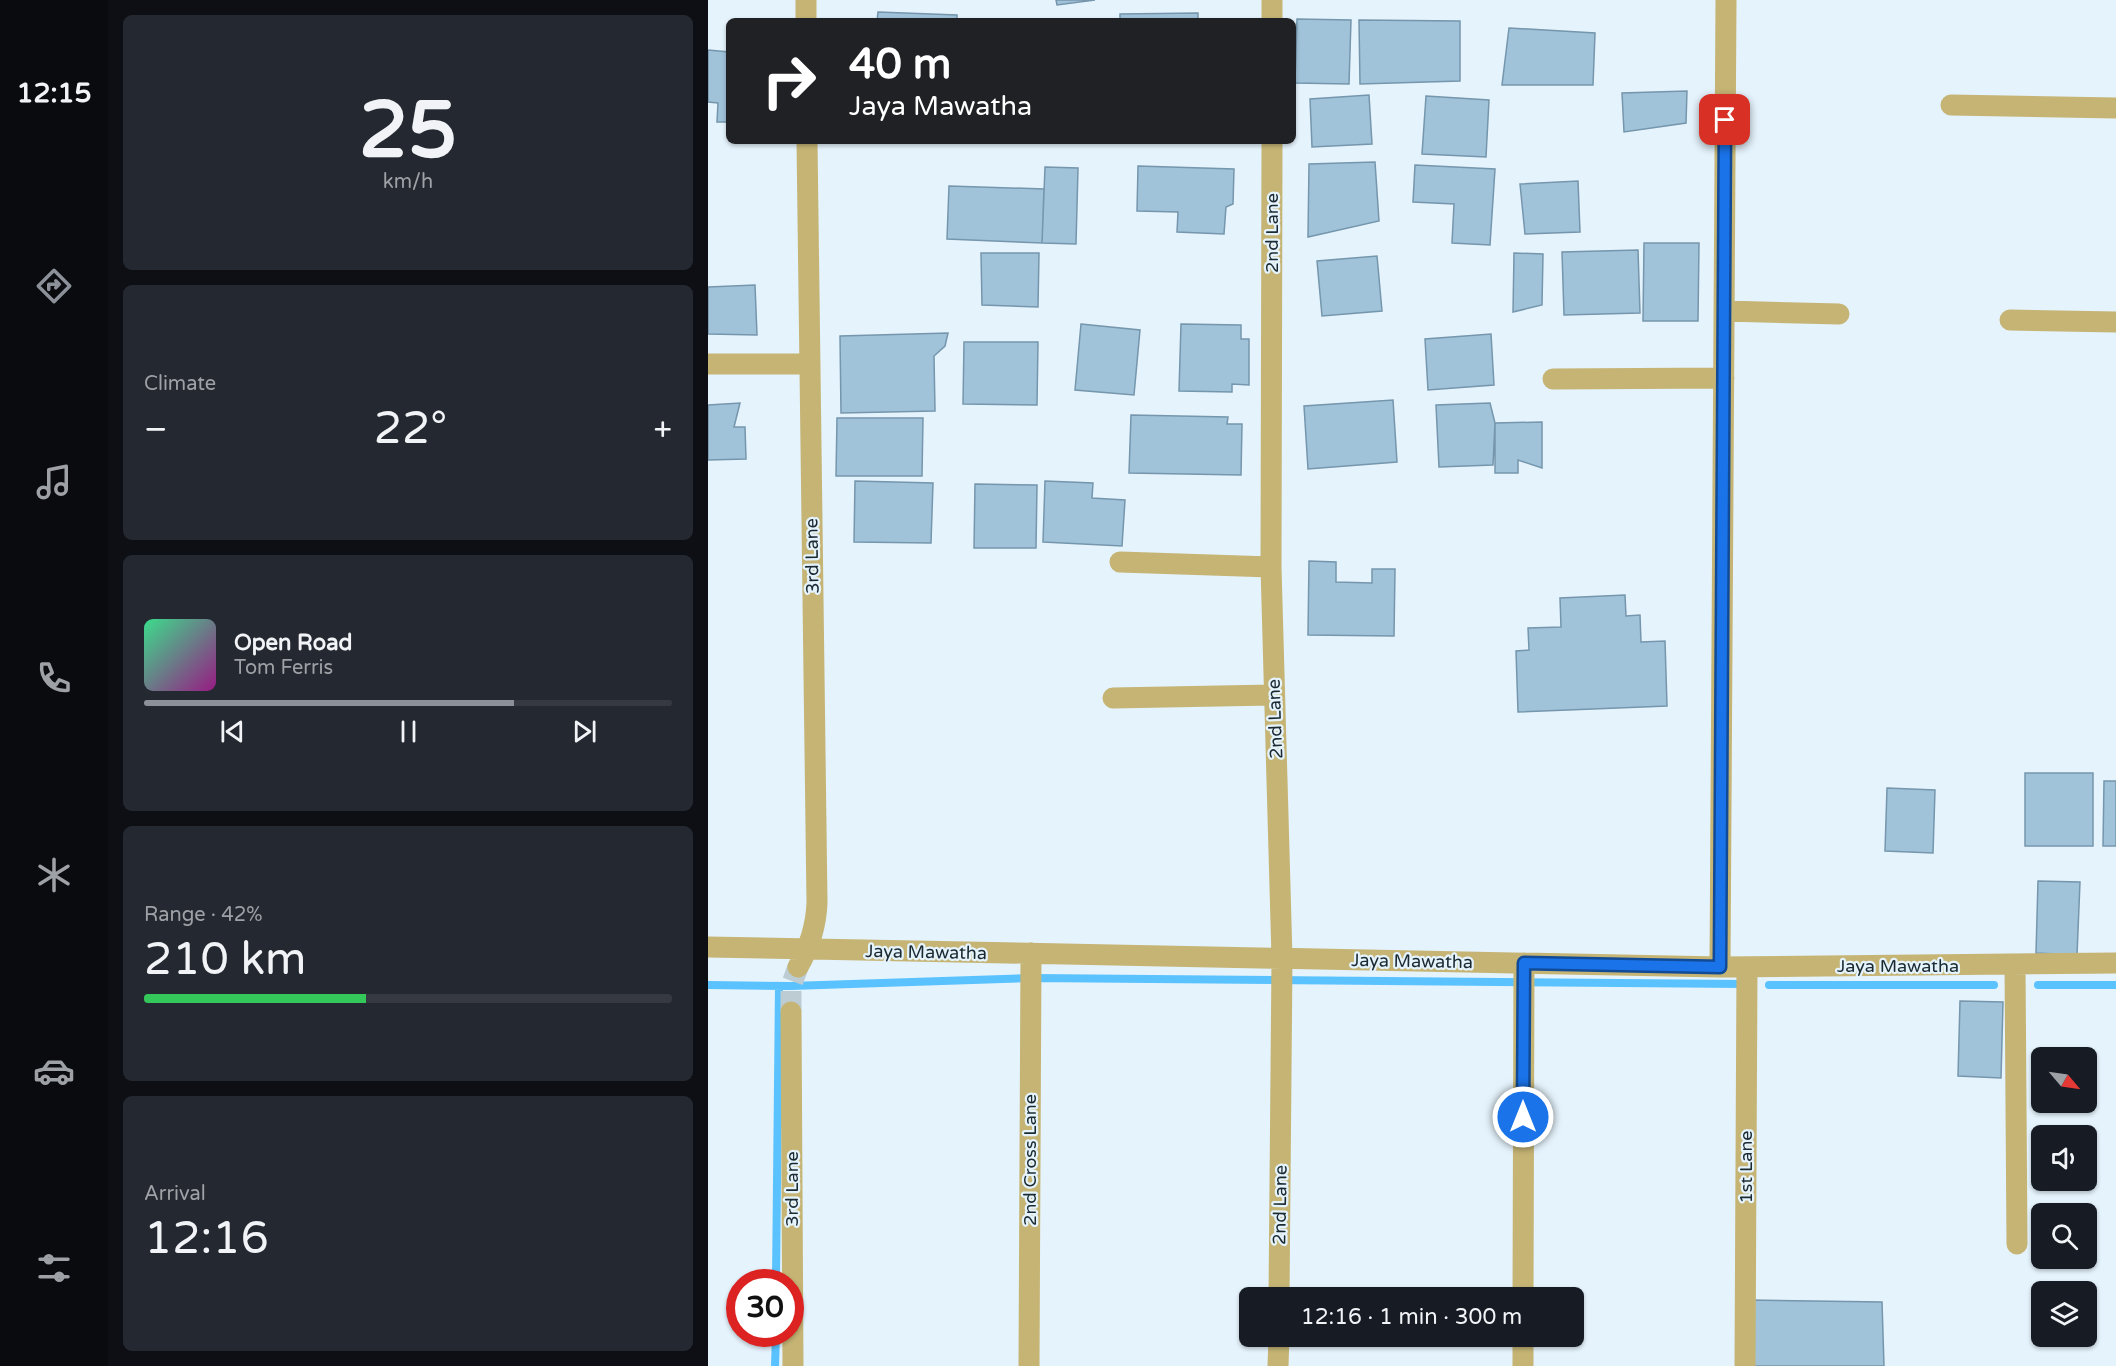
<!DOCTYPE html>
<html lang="en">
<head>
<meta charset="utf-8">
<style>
  :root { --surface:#171b24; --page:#242831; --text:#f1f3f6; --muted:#9ea1a6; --line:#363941; --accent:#8c9099 }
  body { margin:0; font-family:"Varela Round",sans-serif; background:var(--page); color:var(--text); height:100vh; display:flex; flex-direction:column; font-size:22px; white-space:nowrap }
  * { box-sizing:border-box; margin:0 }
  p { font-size:20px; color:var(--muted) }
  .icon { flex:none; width:33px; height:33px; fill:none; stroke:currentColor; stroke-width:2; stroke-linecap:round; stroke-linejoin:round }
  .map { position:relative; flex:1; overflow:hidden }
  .drawer { display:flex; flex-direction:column; gap:15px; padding:15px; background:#0d0f14; width:600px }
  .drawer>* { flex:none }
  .guide { position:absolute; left:18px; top:18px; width:570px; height:126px; border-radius:9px; box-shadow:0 2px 4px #0004; background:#202124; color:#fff; overflow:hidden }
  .needle { width:39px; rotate:119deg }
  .controls { position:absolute; left:1323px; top:1047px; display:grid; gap:12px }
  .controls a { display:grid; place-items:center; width:66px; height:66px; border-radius:9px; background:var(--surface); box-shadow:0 2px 4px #0004; font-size:30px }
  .speed { position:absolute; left:18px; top:1269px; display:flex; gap:12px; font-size:30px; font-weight:700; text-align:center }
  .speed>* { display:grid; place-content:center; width:78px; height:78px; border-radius:50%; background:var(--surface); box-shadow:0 2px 4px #0004; line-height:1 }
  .speed .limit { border:9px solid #d22; background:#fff; color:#111 }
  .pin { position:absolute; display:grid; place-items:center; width:51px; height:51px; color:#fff; margin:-26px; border-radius:12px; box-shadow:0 3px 9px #0006 }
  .me { position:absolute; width:66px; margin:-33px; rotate:0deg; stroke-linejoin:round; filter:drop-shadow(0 0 4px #0008) }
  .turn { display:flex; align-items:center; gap:21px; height:126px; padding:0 24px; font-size:27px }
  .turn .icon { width:78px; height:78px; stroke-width:2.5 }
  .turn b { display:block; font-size:42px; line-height:51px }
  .big { font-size:45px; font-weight:600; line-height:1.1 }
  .drawer .widget { flex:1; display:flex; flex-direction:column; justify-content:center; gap:9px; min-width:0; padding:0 21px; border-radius:9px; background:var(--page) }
  .drawer .dial { align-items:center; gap:0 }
  .dial b { font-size:78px; line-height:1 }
  .song { display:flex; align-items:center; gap:18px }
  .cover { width:72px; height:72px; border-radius:9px; background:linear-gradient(135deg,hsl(150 70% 55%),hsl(310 70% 35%)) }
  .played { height:6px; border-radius:3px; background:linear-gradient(90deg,var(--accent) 70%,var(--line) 70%) }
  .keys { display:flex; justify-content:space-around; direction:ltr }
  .heat { display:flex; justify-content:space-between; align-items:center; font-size:33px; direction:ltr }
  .charge { height:9px; border-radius:4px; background:linear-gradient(90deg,#34c759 42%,var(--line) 0) }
  .trip { position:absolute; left:531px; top:1287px; width:345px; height:60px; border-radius:9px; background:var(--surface); box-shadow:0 2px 4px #0004; font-weight:600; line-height:60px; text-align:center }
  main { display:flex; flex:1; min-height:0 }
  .dock { display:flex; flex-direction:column; width:108px; justify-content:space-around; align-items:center; background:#090b0e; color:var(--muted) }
  .dock .icon { width:42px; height:42px }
  .dock .on { color:var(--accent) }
  .dock b { font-size:27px; color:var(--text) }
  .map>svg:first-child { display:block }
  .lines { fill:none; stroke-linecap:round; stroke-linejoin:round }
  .stream { stroke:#5ac2fe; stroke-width:8 }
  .building { fill:#a0c3da; stroke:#7596ac; stroke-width:1.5 }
  .street-tunnel { stroke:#bdcbd3; stroke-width:21; stroke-dasharray:21 10; stroke-linecap:butt }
  .street { stroke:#c5b474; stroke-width:21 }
  .route-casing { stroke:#114b97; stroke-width:15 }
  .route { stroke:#1a73e8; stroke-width:10 }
  .labels { text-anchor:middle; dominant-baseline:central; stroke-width:4.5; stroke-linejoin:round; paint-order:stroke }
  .street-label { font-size:18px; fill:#1b2931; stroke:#e5f3fc }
</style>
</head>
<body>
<main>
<nav class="dock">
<b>12:15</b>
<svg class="icon on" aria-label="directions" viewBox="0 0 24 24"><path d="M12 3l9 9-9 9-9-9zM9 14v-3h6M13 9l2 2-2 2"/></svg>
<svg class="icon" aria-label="music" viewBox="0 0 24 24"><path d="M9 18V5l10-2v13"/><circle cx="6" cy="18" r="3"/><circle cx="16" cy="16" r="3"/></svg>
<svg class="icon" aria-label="phone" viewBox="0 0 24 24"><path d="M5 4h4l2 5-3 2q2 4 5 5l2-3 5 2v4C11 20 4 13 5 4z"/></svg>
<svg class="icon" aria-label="climate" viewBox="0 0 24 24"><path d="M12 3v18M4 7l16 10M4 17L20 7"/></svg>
<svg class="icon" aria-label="car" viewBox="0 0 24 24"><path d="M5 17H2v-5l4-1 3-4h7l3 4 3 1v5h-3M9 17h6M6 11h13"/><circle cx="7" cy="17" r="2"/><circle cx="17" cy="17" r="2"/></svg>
<svg class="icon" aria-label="filters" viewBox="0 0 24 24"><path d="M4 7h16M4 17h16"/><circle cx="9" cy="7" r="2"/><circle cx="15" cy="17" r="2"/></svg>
</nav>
<section class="drawer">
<div class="widget dial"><b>25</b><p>km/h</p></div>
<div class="widget"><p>Climate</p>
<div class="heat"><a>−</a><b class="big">22°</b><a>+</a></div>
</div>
<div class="widget">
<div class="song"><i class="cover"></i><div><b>Open Road</b><p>Tom Ferris</p></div></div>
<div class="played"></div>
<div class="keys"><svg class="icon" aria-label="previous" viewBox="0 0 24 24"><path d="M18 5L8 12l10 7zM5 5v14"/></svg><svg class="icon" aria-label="pause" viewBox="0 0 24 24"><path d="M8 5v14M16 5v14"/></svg><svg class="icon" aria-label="next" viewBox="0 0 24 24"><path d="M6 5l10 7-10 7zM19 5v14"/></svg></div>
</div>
<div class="widget"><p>Range · 42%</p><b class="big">210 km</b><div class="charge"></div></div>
<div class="widget"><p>Arrival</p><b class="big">12:16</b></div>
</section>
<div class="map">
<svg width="1408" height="1366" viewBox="0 0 1408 1366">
  <rect width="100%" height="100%" fill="#e5f3fc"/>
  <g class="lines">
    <path class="stream" d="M 0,985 L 83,986 L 323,978 L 1037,984
      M 1061,985 L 1286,985
      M 1330,985 L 1408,985
      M 68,1282 L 71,986
      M 67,1366 L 68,1334"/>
  </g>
  <path class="building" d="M 348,0 L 387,0 L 349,5 Z
    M 170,12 L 249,15 L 249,21 L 169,21 Z
    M 490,13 L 490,21 L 412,21 L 412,14 Z
    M 589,19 L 643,20 L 641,84 L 587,83 Z
    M 651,20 L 752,21 L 752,81 L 652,84 Z
    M 801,28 L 887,33 L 885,85 L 794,85 Z
    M 0,50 L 21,52 L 21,122 L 9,122 L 10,103 L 0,102 Z
    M 979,91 L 978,123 L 916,132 L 914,93 Z
    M 661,95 L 664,144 L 604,147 L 602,99 Z
    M 718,96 L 781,100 L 778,157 L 714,154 Z
    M 667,162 L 671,221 L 600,237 L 601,164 Z
    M 707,165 L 787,169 L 782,245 L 744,243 L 746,204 L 705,202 Z
    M 430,166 L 526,169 L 525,204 L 518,207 L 516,234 L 469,232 L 470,212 L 429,211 Z
    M 337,167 L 370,168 L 368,244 L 334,243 Z
    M 870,181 L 872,232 L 817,234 L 812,184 Z
    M 241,186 L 336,189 L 334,243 L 239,239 Z
    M 936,243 L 991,243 L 990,321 L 935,321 Z
    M 930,250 L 932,313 L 856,315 L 854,252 Z
    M 273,253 L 331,253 L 330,307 L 274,305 Z
    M 806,253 L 835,254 L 834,305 L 805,312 Z
    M 669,256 L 674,311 L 614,316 L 609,261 Z
    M 47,285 L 49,335 L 0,334 L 0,287 Z
    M 373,324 L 432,330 L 426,395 L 367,390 Z
    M 473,324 L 533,325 L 533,339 L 541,339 L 541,385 L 524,384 L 524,392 L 471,391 Z
    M 240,333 L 237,346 L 226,356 L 227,411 L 133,413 L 132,336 Z
    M 783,334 L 786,385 L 720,390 L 717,339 Z
    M 256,342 L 330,342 L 329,405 L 255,404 Z
    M 685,400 L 689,462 L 600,469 L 596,406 Z
    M 32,403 L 26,427 L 37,427 L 38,459 L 0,460 L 0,405 Z
    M 782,403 L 787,423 L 785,465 L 731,467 L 728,405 Z
    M 423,415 L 520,417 L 519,424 L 534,424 L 533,475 L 421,473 Z
    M 129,418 L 215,418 L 214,476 L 128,476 Z
    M 834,422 L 834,468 L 810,460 L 810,473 L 787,473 L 787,423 Z
    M 147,481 L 225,483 L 223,543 L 146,542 Z
    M 337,481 L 385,483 L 384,498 L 417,500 L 414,546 L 335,542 Z
    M 267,484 L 329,485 L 328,548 L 266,548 Z
    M 601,561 L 628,562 L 628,582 L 664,583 L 664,569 L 687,569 L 686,636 L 600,635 Z
    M 917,595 L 918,616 L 932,615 L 933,642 L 957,641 L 959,706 L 810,712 L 808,651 L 821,650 L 820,628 L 853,627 L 852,598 Z
    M 1317,773 L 1385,773 L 1385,846 L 1317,846 Z
    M 1396,781 L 1408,781 L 1408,846 L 1395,846 Z
    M 1179,788 L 1227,790 L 1225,853 L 1177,851 Z
    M 1330,881 L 1372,882 L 1369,955 L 1328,953 Z
    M 1252,1001 L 1295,1002 L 1293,1078 L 1250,1076 Z
    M 1040,1300 L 1174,1302 L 1176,1366 L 1044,1366 Z"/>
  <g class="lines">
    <path class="street-tunnel" d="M 83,1012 L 83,986 L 90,967"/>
    <path class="street" d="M 98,0 L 98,21
      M 564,21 L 564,0
      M 1243,105 L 1408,108
      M 564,141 L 563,567 L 574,958 L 571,1298
      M 1017,311 L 1131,314
      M 1302,320 L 1408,322
      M 0,364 L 101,364
      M 845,379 L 1016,378
      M 412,562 L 563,567
      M 405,698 L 566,695
      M 0,947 L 1012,967 L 1408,963
      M 1307,965 L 1309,1244
      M 90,967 C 102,946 108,927 109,903 L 99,141
      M 1012,967 L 1018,0
      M 83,1012 L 85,1366
      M 815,1298 L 816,963
      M 321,1366 L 323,953
      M 570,1366 L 571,1336
      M 815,1366 L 815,1336
      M 1037,1366 L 1039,967"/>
  </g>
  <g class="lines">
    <g class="route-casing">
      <path id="route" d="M 815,1117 L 816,963 L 1012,967 L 1017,120"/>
    </g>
    <use href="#route" class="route"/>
  </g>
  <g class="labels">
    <g class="street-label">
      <text transform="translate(564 233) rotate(-90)">2nd Lane</text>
      <text transform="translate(104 556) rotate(-91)">3rd Lane</text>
      <text transform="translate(567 719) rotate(-92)">2nd Lane</text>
      <text transform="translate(218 952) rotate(1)">Jaya Mawatha</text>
      <text transform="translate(704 961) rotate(1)">Jaya Mawatha</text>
      <text x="1190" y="966">Jaya Mawatha</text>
      <text transform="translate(322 1160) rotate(-90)">2nd Cross Lane</text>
      <text transform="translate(1038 1167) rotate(-90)">1st Lane</text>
      <text transform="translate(84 1189) rotate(-90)">3rd Lane</text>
      <text transform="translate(572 1205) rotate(-89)">2nd Lane</text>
    </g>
  </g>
</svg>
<div class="controls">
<a><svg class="needle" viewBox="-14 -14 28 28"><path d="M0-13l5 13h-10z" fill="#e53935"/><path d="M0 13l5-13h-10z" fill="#9ea1a6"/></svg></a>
<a><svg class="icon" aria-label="sound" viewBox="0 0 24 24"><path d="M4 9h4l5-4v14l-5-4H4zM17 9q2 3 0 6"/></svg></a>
<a><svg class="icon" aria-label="search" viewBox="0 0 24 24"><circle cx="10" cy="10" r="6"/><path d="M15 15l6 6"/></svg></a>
<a><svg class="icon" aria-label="layers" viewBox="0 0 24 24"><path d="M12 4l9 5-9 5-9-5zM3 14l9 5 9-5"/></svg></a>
</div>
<div class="speed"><div class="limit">30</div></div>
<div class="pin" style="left:1017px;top:120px;background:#d93025"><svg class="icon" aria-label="arrive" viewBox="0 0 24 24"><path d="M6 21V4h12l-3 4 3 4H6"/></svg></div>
<svg class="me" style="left:815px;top:1117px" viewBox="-20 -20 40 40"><circle r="17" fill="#1a73e8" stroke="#fff" stroke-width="3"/><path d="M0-11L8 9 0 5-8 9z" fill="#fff"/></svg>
<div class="trip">12:16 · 1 min · 300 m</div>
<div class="guide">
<div class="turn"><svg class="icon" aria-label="right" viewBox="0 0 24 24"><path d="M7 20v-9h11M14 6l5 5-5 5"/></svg><div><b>40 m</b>Jaya Mawatha</div></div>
</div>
</div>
</main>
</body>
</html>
